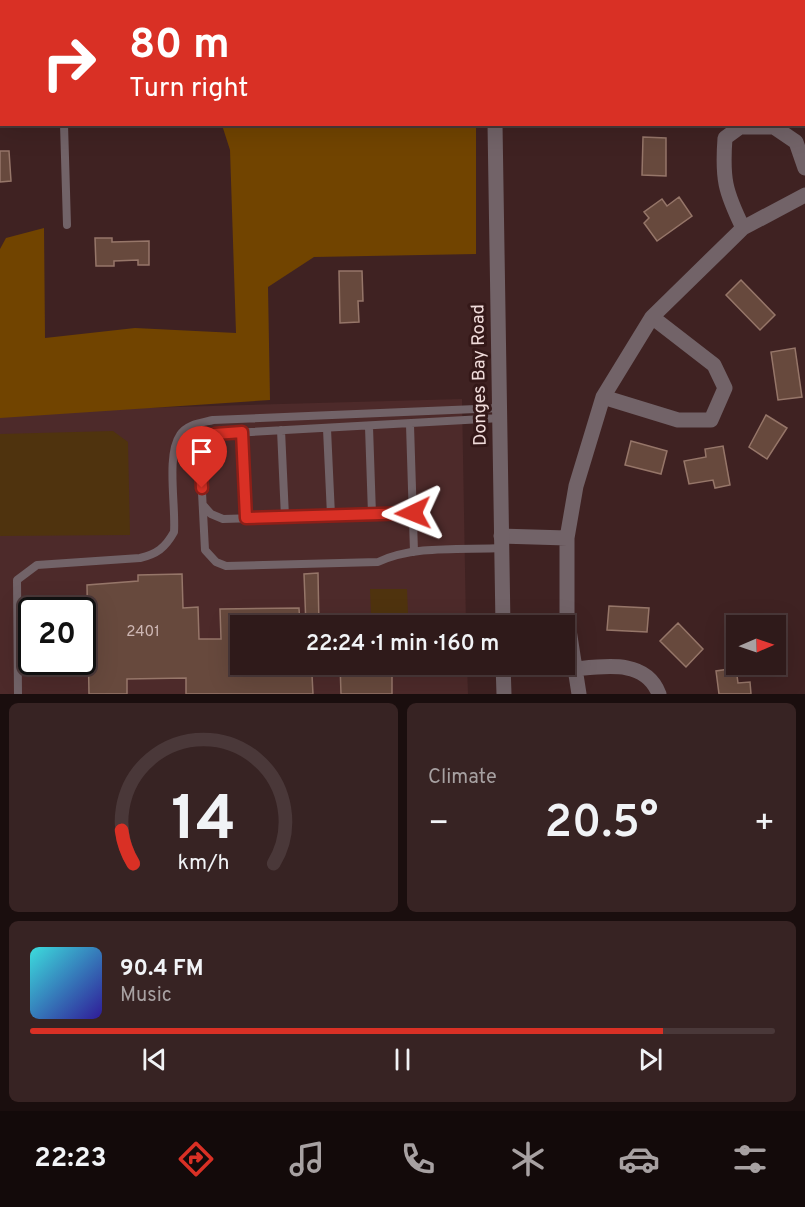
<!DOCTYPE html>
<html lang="en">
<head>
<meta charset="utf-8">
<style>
  :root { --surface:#2f1a1a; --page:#372323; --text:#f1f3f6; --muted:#a7a1a2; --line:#4a3839; --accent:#d93025 }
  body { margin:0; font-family:Overpass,sans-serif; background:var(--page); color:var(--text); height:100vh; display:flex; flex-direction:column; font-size:22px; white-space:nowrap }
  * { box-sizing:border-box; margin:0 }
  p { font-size:20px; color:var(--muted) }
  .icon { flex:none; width:33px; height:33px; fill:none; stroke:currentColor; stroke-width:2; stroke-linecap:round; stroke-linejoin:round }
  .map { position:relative; height:694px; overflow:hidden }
  .drawer { display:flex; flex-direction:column; gap:9px; padding:9px; background:#1a0e0e; flex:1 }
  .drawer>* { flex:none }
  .hud { position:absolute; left:0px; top:0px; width:806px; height:126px; box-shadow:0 6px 24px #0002,0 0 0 2px var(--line); background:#d93025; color:#fff; overflow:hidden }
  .needle { width:39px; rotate:88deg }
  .controls { position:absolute; left:726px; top:615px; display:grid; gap:12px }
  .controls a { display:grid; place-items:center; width:60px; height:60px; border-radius:0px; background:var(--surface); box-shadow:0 6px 24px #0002,0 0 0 2px var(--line); font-size:30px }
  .speed { position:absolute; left:18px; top:597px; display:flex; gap:12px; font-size:30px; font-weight:700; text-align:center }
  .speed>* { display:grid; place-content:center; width:78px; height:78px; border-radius:50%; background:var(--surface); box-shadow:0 6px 24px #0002,0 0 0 2px var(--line); line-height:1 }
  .speed .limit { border:3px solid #111; border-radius:9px; background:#fff; color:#111 }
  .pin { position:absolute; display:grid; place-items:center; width:51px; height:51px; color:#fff; margin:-62px -26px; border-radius:50% 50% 50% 0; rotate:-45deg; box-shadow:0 0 6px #0007 }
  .pin .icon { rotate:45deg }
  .me { position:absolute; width:66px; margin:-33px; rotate:268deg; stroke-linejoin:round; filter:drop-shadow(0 0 4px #0008) }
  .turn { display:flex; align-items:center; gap:21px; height:126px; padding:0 30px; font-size:27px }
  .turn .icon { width:78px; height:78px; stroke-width:2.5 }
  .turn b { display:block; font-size:42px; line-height:51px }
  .big { font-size:45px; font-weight:600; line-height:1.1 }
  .drawer .card { flex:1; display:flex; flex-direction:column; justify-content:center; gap:9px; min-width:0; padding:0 21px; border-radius:9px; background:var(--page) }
  .drawer .dial { align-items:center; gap:0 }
  .dial svg { height:156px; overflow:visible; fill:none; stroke:var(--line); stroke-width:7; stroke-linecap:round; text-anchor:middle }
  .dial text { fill:var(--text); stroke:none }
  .song { display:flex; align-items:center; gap:18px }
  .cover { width:72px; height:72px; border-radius:9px; background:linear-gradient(135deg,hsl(180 70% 55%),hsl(250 70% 35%)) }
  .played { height:6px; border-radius:3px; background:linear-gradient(90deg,var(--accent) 85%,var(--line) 85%) }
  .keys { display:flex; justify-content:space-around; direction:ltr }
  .heat { display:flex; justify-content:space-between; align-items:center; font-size:33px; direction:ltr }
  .drawer .tiles { flex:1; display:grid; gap:9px; grid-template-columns:1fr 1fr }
  .card:last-child { grid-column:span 2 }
  .trip { position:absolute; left:230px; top:615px; width:345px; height:60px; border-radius:0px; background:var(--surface); box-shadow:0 6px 24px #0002,0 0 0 2px var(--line); font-weight:600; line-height:60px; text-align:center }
  .menu { display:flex; height:96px; justify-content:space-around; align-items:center; background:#130a0a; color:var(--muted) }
  .menu .icon { width:42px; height:42px }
  .menu .current { color:var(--accent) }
  .menu b { font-size:27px; color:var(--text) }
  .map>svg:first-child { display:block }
  .built { fill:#4d2a2a; fill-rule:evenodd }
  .green { fill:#4f330e }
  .forest { fill:#714400 }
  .building { fill:#67493d; stroke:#967669; stroke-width:1.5 }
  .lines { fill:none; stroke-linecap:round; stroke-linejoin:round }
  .service { stroke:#726368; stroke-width:8 }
  .minor { stroke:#726368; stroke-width:15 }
  .tertiary { stroke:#726368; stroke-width:15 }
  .route-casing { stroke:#8d1f18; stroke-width:15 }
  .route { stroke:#d93025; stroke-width:10 }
  .labels { text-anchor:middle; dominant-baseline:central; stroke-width:6; stroke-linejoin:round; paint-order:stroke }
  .number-label { font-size:15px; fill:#ceb7b4 }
  .street-label { font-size:18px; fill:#f0dcdb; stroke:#341818 }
</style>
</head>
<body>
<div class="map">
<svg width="805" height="694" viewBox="0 0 805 694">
  <rect width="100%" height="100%" fill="#3f2222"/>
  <path class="built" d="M 462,399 L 466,625 L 240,626 L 240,664 L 467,665 L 468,694 L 0,694 L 0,412 ZM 32,610 L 82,610 L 82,662 L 32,662 Z"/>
  <path class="green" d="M 113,431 L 128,442 L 130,535 L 0,536 L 0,434 Z
    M 370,589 L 407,589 L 408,614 L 371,615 Z"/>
  <path class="forest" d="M 222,125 L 476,125 L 476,254 L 314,257 L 268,287 L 270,400 L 0,418 L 0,249 L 6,238 L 44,228 L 45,338 L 135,328 L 236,333 L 230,150 Z"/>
  <path class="building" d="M 643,137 L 666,138 L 666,176 L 642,175 Z
    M 0,151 L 9,151 L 11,181 L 0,182 Z
    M 679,197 L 692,216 L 657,241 L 644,223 L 649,218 L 644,212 L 662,199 L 667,206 Z
    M 95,238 L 112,238 L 112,242 L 149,241 L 149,265 L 138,265 L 138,260 L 114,261 L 114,266 L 96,266 Z
    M 339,271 L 362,271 L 363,301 L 358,301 L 359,322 L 340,323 Z
    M 741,280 L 775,315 L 760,330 L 726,295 Z
    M 795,348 L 802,397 L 778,400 L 771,352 Z
    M 766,415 L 787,428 L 767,459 L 749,447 Z
    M 631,441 L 667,451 L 661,474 L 625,465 Z
    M 723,446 L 730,485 L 715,488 L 713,480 L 689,484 L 684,461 L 706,457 L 705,449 Z
    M 318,573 L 319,626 L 306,626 L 304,574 Z
    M 182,574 L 183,608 L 198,607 L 199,639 L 221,639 L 220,609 L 299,608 L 300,626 L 240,626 L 240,664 L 303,664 L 303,675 L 312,675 L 313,694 L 186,694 L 186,678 L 127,679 L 127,694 L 89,694 L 87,585 L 138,581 L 138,575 Z
    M 609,606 L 649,608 L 647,632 L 607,630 Z
    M 391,623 L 391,626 L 327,625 Z
    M 678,623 L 703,649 L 686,667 L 660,641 Z
    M 340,664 L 392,664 L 392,694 L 341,694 Z
    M 736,668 L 738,683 L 750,682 L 751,694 L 719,694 L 716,671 Z"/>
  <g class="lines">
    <path class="service" d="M 61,0 L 61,2
      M 64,124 L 67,225
      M 501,418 L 215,434 L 206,438 L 200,454 L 205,550 L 216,562 L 226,566 L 378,562 C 414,545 462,550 502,548
      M 410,425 L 414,552
      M 369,427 L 372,514
      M 327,429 L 331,515
      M 281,430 L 285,517
      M 241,432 L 246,518
      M 203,505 L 211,514 L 223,519 L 413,513
      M 18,694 L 17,580 L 37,565 L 140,558 C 157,554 165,548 174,532 C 176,507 166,455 180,435 C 187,424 201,423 213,420 L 500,408"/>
    <path class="minor" d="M 743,228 C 725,191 722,179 725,138 L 740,127 L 774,127 L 796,142 L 805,168
      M 603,397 L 678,420 L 711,420 L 725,388 L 714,365 L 652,317
      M 501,536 L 567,538
      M 575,669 C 605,666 646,659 659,694
      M 579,694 L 567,617 L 567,538 L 576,486 L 603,397 L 652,317 L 743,228 L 805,195"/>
    <path class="tertiary" d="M 492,0 L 493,2
      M 495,124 L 503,626
      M 503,664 L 504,694"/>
  </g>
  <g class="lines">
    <g class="route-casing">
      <path id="route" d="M 202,488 L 200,454 L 206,438 L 215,434 L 242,432 L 246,518 L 413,513"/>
    </g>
    <use href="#route" class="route"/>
  </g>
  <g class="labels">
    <g class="number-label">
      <text x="143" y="632">2401</text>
    </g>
    <g class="street-label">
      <text transform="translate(480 375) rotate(-91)">Donges Bay Road</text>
    </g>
  </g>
</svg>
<div class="controls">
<a><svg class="needle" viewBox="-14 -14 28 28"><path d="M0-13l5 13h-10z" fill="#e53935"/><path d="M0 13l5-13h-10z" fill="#a7a1a2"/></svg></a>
</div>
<div class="speed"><div class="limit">20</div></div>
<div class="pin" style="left:202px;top:488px;background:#d93025"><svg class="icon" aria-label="arrive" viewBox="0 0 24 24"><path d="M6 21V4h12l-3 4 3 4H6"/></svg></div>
<svg class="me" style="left:413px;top:513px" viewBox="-20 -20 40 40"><path d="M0-17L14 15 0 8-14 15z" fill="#d93025" stroke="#fff" stroke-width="4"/></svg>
<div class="trip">22:24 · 1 min · 160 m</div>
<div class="hud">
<div class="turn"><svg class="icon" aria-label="right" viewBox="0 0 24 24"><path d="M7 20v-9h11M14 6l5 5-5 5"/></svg><div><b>80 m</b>Turn right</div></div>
</div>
</div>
<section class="drawer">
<div class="tiles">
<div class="card dial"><svg viewBox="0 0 100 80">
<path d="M14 69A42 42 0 1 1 86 69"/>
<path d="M14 69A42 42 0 0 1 8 52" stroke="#d93025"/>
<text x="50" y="56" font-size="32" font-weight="700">14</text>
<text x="50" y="72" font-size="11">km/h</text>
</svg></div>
<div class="card"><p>Climate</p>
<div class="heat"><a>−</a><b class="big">20.5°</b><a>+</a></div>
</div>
<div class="card">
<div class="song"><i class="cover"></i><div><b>90.4 FM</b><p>Music</p></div></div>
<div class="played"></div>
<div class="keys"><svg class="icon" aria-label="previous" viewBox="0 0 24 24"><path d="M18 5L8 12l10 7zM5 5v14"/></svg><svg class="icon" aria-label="pause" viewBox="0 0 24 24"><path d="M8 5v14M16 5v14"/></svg><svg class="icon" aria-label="next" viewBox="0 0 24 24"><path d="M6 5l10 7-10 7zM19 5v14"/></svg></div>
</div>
</div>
</section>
<nav class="menu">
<b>22:23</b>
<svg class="icon current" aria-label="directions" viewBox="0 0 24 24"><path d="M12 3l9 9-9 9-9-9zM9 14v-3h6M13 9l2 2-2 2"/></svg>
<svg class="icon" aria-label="music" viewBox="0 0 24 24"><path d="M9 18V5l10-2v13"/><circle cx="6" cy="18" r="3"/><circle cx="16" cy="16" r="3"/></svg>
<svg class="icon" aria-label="phone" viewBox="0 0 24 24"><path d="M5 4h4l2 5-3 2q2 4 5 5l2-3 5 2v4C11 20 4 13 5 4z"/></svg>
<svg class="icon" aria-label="climate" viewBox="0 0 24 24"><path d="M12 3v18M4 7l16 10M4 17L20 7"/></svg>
<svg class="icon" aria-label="car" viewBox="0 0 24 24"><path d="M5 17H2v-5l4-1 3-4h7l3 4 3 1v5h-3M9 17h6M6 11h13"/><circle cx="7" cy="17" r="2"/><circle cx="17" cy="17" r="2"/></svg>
<svg class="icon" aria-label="filters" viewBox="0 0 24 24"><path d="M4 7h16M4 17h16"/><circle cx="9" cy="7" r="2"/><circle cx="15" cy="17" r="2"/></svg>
</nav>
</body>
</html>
